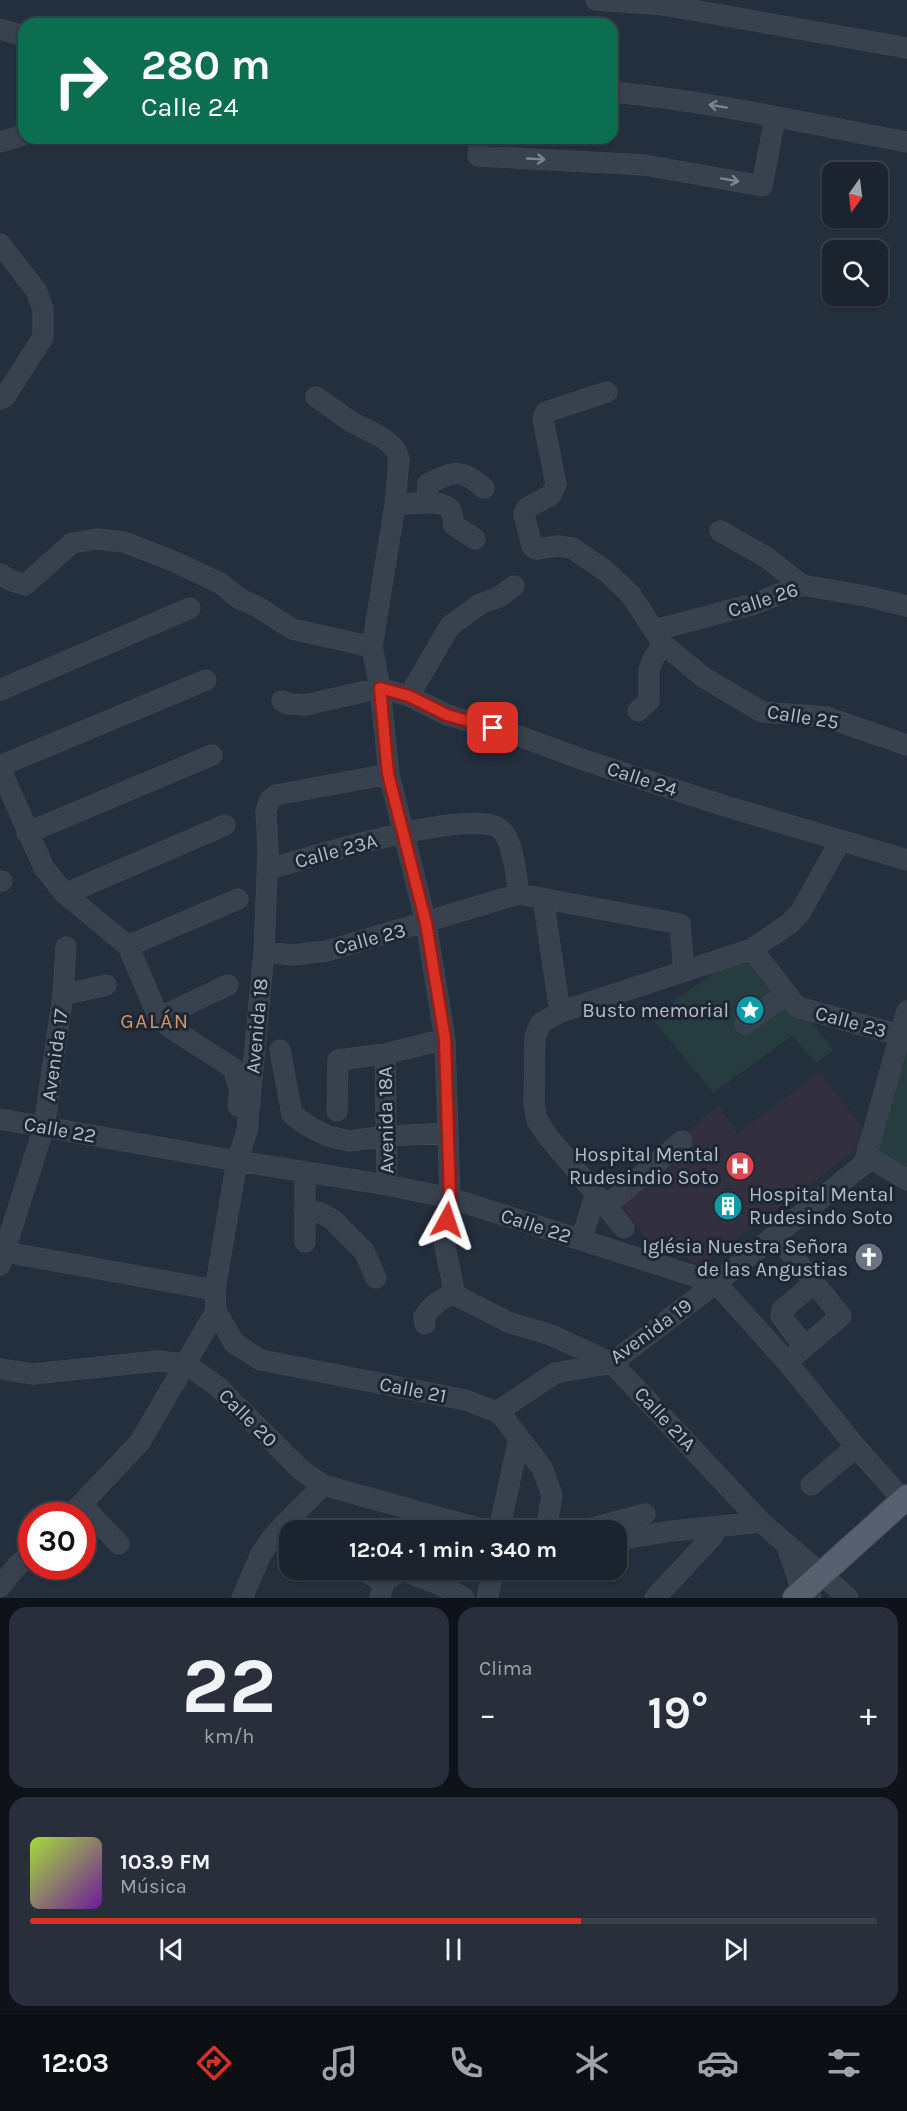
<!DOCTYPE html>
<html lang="es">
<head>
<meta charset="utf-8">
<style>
  :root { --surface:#1b232e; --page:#282f3a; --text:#f1f3f6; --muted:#a0a4aa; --line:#39404a; --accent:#d93025 }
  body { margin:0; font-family:Karla,sans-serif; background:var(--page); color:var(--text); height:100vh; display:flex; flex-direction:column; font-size:22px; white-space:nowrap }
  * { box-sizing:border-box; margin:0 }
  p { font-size:20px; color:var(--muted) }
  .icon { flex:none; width:33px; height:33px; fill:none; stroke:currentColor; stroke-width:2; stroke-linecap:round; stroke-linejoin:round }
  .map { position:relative; height:1598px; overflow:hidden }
  .details { display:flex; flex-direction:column; gap:9px; padding:9px; background:#0f1319; flex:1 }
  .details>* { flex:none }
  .top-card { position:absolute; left:18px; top:18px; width:600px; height:126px; border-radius:18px; box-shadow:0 2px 4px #0004,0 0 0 2px var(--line); background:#0b6e4f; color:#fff; overflow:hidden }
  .needle { width:39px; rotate:194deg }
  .fabs { position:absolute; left:822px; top:162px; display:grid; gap:12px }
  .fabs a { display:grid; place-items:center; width:66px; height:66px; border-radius:12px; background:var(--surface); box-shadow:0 2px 4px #0004,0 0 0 2px var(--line); font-size:30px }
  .speed { position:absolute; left:18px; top:1502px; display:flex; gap:12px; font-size:30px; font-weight:700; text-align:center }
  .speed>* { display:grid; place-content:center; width:78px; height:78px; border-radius:50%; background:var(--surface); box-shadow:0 2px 4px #0004,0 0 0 2px var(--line); line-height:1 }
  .speed .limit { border:9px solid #d22; background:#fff; color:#111 }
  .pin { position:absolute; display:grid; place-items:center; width:51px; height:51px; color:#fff; margin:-26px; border-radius:12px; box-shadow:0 3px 9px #0006 }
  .me { position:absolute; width:66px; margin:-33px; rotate:5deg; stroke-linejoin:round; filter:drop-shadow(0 0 4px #0008) }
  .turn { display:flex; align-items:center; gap:21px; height:126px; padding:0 24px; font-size:27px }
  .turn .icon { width:78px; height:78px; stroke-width:2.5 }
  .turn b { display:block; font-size:42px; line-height:51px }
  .big { font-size:45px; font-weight:700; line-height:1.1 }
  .details .widget { flex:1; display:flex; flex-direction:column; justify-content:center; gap:9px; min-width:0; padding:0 21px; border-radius:18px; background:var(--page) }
  .details .dial { align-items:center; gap:0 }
  .dial b { font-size:78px; line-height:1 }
  .song { display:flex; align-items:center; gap:18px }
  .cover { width:72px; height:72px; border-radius:9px; background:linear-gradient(135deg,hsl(80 70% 55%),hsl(280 70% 35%)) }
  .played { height:6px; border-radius:3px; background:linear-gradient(90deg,var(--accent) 65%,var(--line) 65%) }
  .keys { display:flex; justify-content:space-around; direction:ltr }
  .heat { display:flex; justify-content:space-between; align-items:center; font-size:33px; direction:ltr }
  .details .tiles { flex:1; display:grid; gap:9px; grid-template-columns:1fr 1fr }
  .widget:last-child { grid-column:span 2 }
  .trip { position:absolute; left:279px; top:1520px; width:348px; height:60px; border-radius:18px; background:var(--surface); box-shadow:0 2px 4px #0004,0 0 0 2px var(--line); font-weight:700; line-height:60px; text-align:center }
  .menu { display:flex; height:96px; justify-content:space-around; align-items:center; background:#0b0e12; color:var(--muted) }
  .menu .icon { width:42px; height:42px }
  .menu .selected { color:var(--accent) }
  .menu b { font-size:27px; color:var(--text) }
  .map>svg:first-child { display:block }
  .medical { fill:#32303f }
  .green { fill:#263c3f }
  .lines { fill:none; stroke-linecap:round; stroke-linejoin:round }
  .minor-casing { stroke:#414a57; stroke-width:21 }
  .major-casing { stroke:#414a57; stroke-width:26 }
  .minor { stroke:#38414e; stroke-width:20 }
  .major { stroke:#56606e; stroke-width:24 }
  .oneway { stroke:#7c8592 }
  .route-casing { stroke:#8d1f18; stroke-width:15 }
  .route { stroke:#d93025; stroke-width:10 }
  .labels { text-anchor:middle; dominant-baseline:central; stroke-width:6; stroke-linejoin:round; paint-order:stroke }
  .street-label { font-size:20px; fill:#b4bcc9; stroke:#1d2633 }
  .poi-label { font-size:20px; fill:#b4bcc9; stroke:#1d2633; text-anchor:end }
  .neighbourhood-label { font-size:21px; letter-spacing:1.5px; fill:#d59563; stroke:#1d2633 }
</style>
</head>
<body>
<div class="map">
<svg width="907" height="1598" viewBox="0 0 907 1598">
  <rect width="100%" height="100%" fill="#242f3e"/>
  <path class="medical" d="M 820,1072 L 871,1139 L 701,1265 L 649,1244 L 613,1193 L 718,1106 L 738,1134 Z"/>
  <path class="green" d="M 754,945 L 798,1006 L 834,1050 L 816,1063 L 792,1036 L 713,1093 L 651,1017 Z
    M 907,1050 L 907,1171 L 876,1160 Z"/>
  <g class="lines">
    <g class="minor-casing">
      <path id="minor" d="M 596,0 L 664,5 L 907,48
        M 0,29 L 24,36
        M 612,92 C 711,101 809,124 907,142
        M 479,138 L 478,156 L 645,165 L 762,186 L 775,118
        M 0,142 L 24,135
        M 0,244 L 36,290 L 43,309 L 43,337 L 5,397 L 0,399
        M 607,392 L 546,412 L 543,419 L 556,484 L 551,495 L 527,508 L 524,514 L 532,546 L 536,549 L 558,546 L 572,548 L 606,571 L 631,595 L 663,644 L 703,677 L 762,712 L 826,717 L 907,745
        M 316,397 C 327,404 337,412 347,419 C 362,430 395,437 399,459 L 395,505 L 372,647 L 380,688 L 389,774 L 426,923 L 445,1039 L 450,1198 L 444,1242 L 455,1295
        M 427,503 L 428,484 C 454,471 461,468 484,488
        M 395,505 C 408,504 444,498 451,511 C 453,514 453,521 454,525 L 475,539
        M 720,531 L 766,557 L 802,585
        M 0,574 L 12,581 L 25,585 L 72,543 L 97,539 L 124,542 L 173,561 L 220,583 L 240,599 L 258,607 L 292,629 L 372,647
        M 655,630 L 754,604 L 802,585 L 871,597 L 907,606
        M 0,690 L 190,608
        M 409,696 L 450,626 L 480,604 L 499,597 L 514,586
        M 282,701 L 288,704 L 305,705 L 380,688 L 409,696 L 447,715 L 516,735 L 587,761 L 725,806 L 907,860
        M 638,711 L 649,701 L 649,670 L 653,659 L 663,644
        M 0,766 L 206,680
        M 0,768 L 44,868 L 65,894 L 128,946 L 159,1018 L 172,1029 L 233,1068 L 240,1090 L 238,1106
        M 27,833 L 212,755
        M 268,869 C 307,859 470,806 500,829 C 514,840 516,877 519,894
        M 0,881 L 2,881
        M 65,894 L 225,825
        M 543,898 L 560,1012
        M 128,946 L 238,899
        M 752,949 L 797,1007 L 907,1037
        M 264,952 L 293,955 L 327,951 L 519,894 L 680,924 L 684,971
        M 63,995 L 106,985
        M 159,1018 L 228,985
        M 745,1024 L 786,994
        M 280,1050 L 292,1114 L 308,1126 L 328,1136 L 349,1141 L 387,1136 L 448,1133
        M 385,1054 L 387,1185
        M 337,1111 L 338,1060 L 385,1054 L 445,1039
        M 0,1119 L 237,1161 L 387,1185 L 450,1198 L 716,1283 L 787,1362 L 856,1447 L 903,1500
        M 867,1156 L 907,1180
        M 606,1206 L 682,1141
        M 304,1210 L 321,1213 L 333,1220 L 364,1251 L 376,1278
        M 624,1228 L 546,1134 L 537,1120 L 534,1105 L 535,1037 L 541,1023 L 560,1012 L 752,949 L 789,924 L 800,913 L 840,841
        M 776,1235 L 841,1316 L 787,1362
        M 581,1240 L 596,1194
        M 305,1242 L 305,1172
        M 0,1251 L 215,1290
        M 0,1265 L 44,1127 L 63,995 L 66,947
        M 216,1311 L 234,1343 L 261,1360 L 465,1400 L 497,1412 L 503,1417 L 542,1468 L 552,1495 L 546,1530
        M 425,1324 L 424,1317 C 431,1306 443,1296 455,1295 L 508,1322 L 551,1335 L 612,1363 L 761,1522 C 790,1548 820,1571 848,1598
        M 804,1346 L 781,1316 L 782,1310 L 814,1283
        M 0,1369 L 33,1374 L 158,1361 L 186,1364 L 217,1386 L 301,1470 L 323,1485 L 485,1530
        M 497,1412 L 555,1373 L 612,1363 L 716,1283 L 864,1164 L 907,1011
        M 811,1485 L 856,1447
        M 82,1505 L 119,1544
        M 71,1515 L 140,1442 L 216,1311 L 215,1290 L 237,1161 L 247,1131 L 264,952 L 268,850 L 266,811 L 270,800 L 276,795 L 389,774
        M 499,1530 L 519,1439
        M 586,1530 L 645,1514
        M 616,1540 L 672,1531 L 761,1522
        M 787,1546 L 802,1590 L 811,1598
        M 361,1569 L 384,1582
        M 0,1587 L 16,1567 L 32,1552
        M 242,1598 L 261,1554 L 275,1534 L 323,1485
        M 380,1598 L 384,1582 L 401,1570 L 441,1585 L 464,1598
        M 487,1598 L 494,1569
        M 655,1598 L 712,1537 L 719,1526"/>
    </g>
    <g class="major-casing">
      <path id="major" d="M 795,1598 L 907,1497"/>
    </g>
    <use href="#minor" class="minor"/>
    <use href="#major" class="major"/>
  </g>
  <defs><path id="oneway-shaft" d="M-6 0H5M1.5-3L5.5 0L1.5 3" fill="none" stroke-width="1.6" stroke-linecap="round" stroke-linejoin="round" transform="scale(1.5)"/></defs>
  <g class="oneway">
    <use href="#oneway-shaft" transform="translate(718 106) rotate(-170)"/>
    <use href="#oneway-shaft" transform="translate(536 159) rotate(3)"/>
    <use href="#oneway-shaft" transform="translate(730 180) rotate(10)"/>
  </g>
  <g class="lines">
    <g class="route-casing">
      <path id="route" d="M 447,1220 L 450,1198 L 445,1039 L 426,923 L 388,774 L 380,688 L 409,696 L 447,715 L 493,728"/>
    </g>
    <use href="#route" class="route"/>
  </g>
  <defs>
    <g id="sight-disc" transform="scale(1.5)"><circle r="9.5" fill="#0f9aa8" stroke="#1d2633"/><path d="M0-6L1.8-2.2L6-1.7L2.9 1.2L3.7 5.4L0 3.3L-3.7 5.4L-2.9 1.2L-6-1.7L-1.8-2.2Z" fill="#fff"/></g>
    <g id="hospital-disc" transform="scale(1.5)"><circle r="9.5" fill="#e0444e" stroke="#1d2633"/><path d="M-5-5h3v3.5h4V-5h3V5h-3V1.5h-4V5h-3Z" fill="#fff"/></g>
    <g id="building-disc" transform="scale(1.5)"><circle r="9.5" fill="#0f9aa8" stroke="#1d2633"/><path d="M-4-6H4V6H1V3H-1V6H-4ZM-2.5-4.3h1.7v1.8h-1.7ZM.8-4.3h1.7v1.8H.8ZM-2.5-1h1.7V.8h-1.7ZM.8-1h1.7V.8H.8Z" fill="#fff"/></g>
    <g id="church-disc" transform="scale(1.5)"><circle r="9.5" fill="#6b7280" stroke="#1d2633"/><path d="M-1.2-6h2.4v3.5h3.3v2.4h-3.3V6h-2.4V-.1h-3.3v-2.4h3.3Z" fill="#fff"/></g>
  </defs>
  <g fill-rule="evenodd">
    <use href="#sight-disc" x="750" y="1010"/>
    <use href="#hospital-disc" x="740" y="1166"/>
    <use href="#building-disc" x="728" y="1206"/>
    <use href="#church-disc" x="869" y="1257"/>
  </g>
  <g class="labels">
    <g class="street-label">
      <text transform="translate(763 600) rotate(-18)">Calle 26</text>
      <text transform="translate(803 717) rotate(9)">Calle 25</text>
      <text transform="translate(642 779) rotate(18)">Calle 24</text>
      <text transform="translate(336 851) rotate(-15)">Calle 23A</text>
      <text transform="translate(370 939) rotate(-15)">Calle 23</text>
      <text transform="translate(851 1022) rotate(15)">Calle 23</text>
      <text transform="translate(257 1026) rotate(-85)">Avenida 18</text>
      <text transform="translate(55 1055) rotate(-82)">Avenida 17</text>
      <text transform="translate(386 1120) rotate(-91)">Avenida 18A</text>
      <text transform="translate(60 1130) rotate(10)">Calle 22</text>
      <text transform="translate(536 1226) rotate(18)">Calle 22</text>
      <text transform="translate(651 1331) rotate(-36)">Avenida 19</text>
      <text transform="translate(413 1390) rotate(11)">Calle 21</text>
      <text transform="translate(248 1418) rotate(45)">Calle 20</text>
      <text transform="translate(665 1419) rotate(47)">Calle 21A</text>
    </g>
    <g class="poi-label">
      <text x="729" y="1010">Busto memorial</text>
      <text x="719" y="1154">Hospital Mental<tspan x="719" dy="23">Rudesindio Soto</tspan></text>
      <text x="749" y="1194" text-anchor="start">Hospital Mental<tspan x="749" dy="23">Rudesindo Soto</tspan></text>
      <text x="848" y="1246">Iglésia Nuestra Señora<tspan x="848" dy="23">de las Angustias</tspan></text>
    </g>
    <g class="neighbourhood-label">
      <text x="155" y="1021">GALÁN</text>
    </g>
  </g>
</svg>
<div class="fabs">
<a><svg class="needle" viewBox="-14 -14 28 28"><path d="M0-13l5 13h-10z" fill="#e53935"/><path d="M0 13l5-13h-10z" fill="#a0a4aa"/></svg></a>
<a><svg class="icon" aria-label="search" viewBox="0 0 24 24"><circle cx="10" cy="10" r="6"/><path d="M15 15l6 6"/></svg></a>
</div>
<div class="speed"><div class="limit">30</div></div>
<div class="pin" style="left:493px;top:728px;background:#d93025"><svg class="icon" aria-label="arrive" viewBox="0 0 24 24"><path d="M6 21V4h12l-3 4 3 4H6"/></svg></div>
<svg class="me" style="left:447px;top:1220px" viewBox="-20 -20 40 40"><path d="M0-17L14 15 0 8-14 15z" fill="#d93025" stroke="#fff" stroke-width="4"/></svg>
<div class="trip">12:04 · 1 min · 340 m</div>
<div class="top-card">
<div class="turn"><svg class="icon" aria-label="right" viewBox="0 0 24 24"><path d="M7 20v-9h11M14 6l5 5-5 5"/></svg><div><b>280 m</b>Calle 24</div></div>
</div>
</div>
<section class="details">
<div class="tiles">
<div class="widget dial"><b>22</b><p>km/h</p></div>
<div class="widget"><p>Clima</p>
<div class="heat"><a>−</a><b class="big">19°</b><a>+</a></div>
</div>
<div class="widget">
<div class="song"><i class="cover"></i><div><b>103.9 FM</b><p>Música</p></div></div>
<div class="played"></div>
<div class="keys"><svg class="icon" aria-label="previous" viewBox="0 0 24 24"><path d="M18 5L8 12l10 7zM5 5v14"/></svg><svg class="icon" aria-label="pause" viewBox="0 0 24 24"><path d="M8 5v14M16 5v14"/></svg><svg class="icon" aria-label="next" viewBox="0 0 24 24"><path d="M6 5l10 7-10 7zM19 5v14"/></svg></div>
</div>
</div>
</section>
<nav class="menu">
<b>12:03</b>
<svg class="icon selected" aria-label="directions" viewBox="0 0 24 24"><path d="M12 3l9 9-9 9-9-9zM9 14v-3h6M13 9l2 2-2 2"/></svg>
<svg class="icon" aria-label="music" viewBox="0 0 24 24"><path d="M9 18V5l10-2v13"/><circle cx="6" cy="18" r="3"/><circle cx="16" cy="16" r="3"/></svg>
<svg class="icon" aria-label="phone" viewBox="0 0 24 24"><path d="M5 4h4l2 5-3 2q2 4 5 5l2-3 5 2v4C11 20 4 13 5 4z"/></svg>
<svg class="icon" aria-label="climate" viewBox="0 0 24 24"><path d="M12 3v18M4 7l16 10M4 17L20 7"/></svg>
<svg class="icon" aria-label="car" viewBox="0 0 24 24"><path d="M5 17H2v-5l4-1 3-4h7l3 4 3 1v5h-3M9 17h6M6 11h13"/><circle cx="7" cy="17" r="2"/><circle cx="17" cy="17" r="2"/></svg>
<svg class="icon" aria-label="filters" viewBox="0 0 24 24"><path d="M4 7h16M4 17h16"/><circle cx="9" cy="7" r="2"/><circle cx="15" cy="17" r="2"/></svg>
</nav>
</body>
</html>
